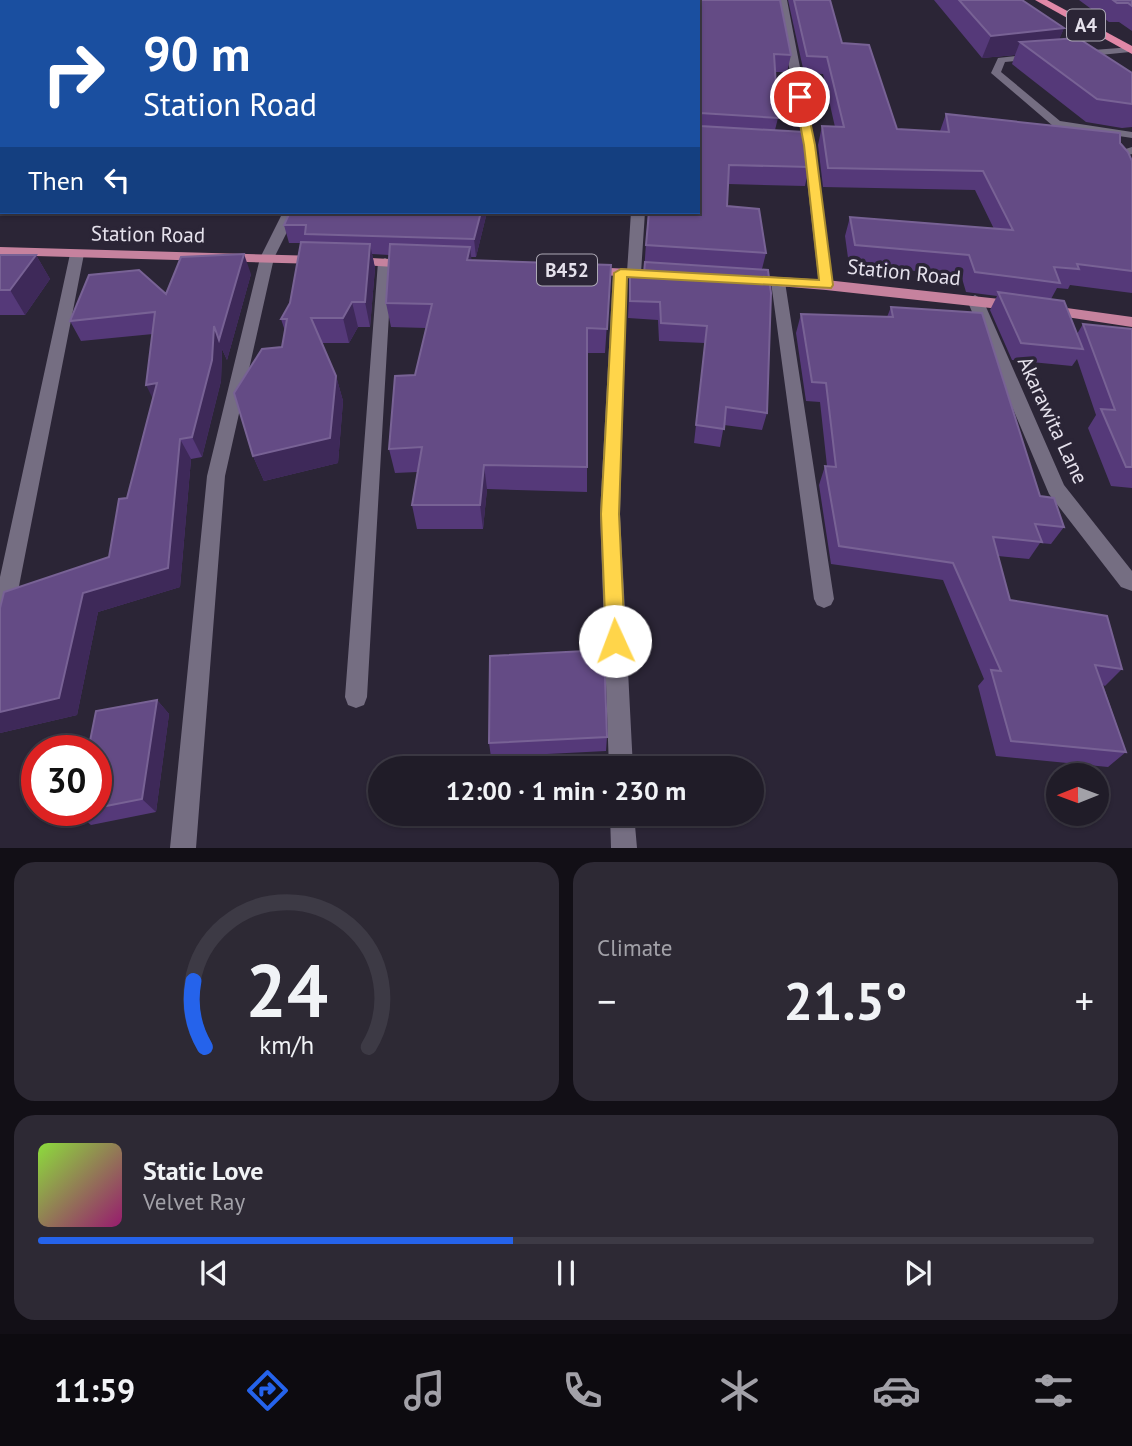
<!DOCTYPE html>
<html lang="en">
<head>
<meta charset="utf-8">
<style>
  :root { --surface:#201c28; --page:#2d2934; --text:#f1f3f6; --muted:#a2a1a8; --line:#3d3a45; --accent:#2563eb }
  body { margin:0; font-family:"PT Sans",sans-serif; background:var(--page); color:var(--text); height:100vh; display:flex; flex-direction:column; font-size:26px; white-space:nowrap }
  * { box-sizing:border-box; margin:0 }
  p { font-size:23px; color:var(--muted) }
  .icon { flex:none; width:38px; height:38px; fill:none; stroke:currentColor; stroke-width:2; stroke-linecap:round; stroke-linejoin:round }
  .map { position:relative; height:848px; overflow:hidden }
  .sheet { display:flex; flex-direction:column; gap:14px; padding:14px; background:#120f16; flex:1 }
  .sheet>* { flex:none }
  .top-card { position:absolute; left:0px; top:0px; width:700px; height:214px; box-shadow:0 2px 5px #0004,0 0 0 2px var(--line); background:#1a4fa0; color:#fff; overflow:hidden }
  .needle { width:46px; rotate:269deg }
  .tools { position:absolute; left:1046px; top:763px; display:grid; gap:14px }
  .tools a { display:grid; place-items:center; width:63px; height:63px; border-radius:50%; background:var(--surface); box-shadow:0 2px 5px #0004,0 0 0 2px var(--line); font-size:35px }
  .speed { position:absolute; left:21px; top:735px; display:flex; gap:14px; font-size:35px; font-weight:700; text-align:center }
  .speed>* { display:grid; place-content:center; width:91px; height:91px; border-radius:50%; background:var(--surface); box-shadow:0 2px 5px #0004,0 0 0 2px var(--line); line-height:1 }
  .speed .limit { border:10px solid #d22; background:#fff; color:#111 }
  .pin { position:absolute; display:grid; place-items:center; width:60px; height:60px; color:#fff; margin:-30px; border:4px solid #fff; border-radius:50%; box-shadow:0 2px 7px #0007 }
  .me { position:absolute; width:77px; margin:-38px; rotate:358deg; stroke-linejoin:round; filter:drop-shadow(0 0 5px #0008) }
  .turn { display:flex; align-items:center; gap:24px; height:147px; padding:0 28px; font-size:32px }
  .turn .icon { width:91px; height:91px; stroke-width:2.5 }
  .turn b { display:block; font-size:49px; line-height:60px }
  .then { display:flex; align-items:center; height:66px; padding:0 28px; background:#0003; gap:14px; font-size:26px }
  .big { font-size:52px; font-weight:700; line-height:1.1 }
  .sheet .card { flex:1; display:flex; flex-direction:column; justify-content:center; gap:10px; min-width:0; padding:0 24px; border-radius:21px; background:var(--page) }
  .sheet .dial { align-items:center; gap:0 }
  .dial svg { height:182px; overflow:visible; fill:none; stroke:var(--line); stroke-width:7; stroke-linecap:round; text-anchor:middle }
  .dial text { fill:var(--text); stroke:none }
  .song { display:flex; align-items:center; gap:21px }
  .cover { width:84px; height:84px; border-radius:10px; background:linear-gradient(135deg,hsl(90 70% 55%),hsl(320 70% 35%)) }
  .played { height:7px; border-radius:4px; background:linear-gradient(90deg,var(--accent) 45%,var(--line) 45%) }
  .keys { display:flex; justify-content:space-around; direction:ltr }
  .heat { display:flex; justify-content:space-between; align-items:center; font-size:38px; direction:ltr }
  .sheet .tiles { flex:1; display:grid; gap:14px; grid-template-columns:1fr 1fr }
  .card:last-child { grid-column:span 2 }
  .trip { position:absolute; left:368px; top:756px; width:396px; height:70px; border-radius:35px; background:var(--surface); box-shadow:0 2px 5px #0004,0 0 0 2px var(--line); font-weight:700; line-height:70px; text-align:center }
  .tab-bar { display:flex; height:112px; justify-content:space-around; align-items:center; background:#0d0b10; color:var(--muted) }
  .tab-bar .icon { width:49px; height:49px }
  .tab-bar .current { color:var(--accent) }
  .tab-bar b { font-size:32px; color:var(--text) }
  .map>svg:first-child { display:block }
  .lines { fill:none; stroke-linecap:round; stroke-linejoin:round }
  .service { fill:#756e82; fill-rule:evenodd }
  .minor { fill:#756e82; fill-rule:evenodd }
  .primary { fill:#c6829e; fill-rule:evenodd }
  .trunk { fill:#e188a7; fill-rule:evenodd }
  .wall { fill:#553979 }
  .shaded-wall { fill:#3e2959 }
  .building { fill:#644b85; stroke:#786295; stroke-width:2 }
  .route { fill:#ffd54a; stroke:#a68a30; stroke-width:2 }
  .labels { text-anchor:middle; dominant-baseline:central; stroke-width:7; stroke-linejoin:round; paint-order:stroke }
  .shield { fill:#2b2536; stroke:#ada9b5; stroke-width:2 }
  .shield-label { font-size:19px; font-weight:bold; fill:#e5e1ec }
  .street-label { font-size:21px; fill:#e5e1ec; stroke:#2b2536 }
</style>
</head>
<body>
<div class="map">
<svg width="1132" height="848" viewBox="0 0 1132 848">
  <rect width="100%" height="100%" fill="#2b2536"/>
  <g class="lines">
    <path class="service" d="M 1132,47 L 1130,52 L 1080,57 L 1075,54 L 1080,51 Z
      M 1033,54 L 1038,57 L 1036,59 L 1005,62 L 1001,72 L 1060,121 L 1132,132 L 1132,138 L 1053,126 L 991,73 L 998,58 Z
      M 1132,147 L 1132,154 L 1125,156 L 1124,160 L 1132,170 L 1132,180 L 1128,179 L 1112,160 L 1116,152 Z"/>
    <path class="minor" d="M 228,0 L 238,0 L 227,2 Z
      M 423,0 L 433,0 L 422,2 Z
      M 622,0 L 632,0 L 632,2 L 622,2 Z
      M 777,0 L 787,0 L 815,145 L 833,285 L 826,290 L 819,285 L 803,145 Z
      M 2,191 L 2,200 L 0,201 L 0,192 Z
      M 283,212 L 297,212 L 274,258 L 225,476 L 196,848 L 170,848 L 207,476 L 260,258 Z
      M 631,212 L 645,212 L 641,273 L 634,277 L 627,274 L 620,514 L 633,768 L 609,768 L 600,514 L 613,273 L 620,269 L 627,272 Z
      M 77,250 L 84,254 L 11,627 L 8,634 L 0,637 L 0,577 L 70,254 Z
      M 385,258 L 392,262 L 367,697 L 364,705 L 356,708 L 348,705 L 345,697 L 378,262 Z
      M 778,277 L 785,282 L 834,599 L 831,605 L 824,608 L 817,605 L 814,599 L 771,282 Z
      M 975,295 L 983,300 L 1064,485 L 1132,571 L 1132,591 L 1121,587 L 1049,494 L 967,300 Z
      M 610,814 L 634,814 L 637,848 L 611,848 Z"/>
    <path class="primary" d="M 0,247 L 319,256 L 326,260 L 319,264 L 0,255 Z
      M 351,257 L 410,260 L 417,264 L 410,268 L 346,264 L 346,258 Z
      M 589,267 L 652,270 L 659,274 L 652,278 L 584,274 L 582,271 Z
      M 746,275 L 826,280 L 1018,301 L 1026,306 L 1018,311 L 826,290 L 741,283 L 739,280 Z
      M 1045,305 L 1132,317 L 1132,327 L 1040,313 L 1037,310 Z"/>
    <path class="trunk" d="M 1035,0 L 1047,0 L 1132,46 L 1132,54 Z"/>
  </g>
  <path class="wall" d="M 788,0 L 830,0 L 842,43 L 897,129 L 940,131 L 946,114 L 1120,143 L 1132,161 L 1132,293 L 1070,285 L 1068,289 L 1057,288 L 1051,299 L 1077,334 L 1083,324 L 1132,329 L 1132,488 L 1111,486 L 1088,428 L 1096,415 L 1077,359 L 1072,366 L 1012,360 L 990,310 L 997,296 L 966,292 L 961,275 L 849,265 L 845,236 L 850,217 L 994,229 L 975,190 L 823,187 L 818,145 L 822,126 L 835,127 L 823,74 L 804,73 Z
    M 934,0 L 1022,0 L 1064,28 L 1059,39 L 1132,73 L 1132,127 L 1122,128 L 1086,122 L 1012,64 L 1015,55 L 982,58 Z
    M 1079,0 L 1132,0 L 1132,31 L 1119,22 L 1109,22 Z
    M 698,2 L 791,55 L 787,72 L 775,72 L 778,118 L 775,130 L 809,167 L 805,186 L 728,184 L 727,206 L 766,253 L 762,269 L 767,413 L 762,430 L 724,425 L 720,447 L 694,443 L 705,343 L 659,341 L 658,320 L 628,318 L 630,273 L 644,273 L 648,212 Z
    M 2,7 L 2,94 L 0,94 L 0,9 Z
    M 487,212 L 476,257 L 471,257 L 471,260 L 611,265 L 605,353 L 587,353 L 587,492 L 487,489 L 483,529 L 417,529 L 412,505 L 417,472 L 395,473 L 389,449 L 415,375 L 426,328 L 391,327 L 386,303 L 389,255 L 372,254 L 375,268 L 370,327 L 358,327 L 349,343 L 322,343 L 336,376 L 343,401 L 338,463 L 264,481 L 253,456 L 282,347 L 285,331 L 281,319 L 290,303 L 301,243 L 289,243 L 284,225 Z
    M 0,255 L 36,255 L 50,279 L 25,315 L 0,315 Z
    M 251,274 L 227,360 L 222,349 L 221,381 L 202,457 L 191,459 L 180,587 L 98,612 L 77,715 L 0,733 L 0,608 L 109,557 L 127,498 L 153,398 L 153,334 L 81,341 L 70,321 L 166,294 Z
    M 891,307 L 1064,527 L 1051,544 L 1040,543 L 1029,559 L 998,556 L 1010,600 L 1122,669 L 1105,686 L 1103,685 L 1126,752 L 1108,767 L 996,756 L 978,686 L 984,679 L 943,580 L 831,564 L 819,485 L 825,466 L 827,466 L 820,402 L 806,401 L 796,333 L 801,314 L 887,317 Z
    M 157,700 L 169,714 L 156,812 L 91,825 L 75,812 L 76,810 L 96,810 L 96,751 Z
    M 607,737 L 606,751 L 491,757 L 489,743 Z"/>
  <path class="shaded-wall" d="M 200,0 L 225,0 L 223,2 L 198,2 Z
    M 1064,28 L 1055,50 L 1020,42 L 1015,55 L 982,58 L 991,36 Z
    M 2,162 L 2,188 L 0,190 L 0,163 Z
    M 481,212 L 487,212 L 476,257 L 474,239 Z
    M 370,244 L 375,268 L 370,327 L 365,302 Z
    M 470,247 L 473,271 L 467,260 Z
    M 244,254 L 251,274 L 227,360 L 222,349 L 221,381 L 202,457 L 192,437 L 214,326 Z
    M 36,255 L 50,279 L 25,315 L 10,290 Z
    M 352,302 L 358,327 L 349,343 L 343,318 Z
    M 336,376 L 343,401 L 338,463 L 264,481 L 253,456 Z
    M 157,383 L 156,405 L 146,385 Z
    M 180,439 L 191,459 L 180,587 L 98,612 L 77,715 L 0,733 L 0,712 L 83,593 L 168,568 Z
    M 484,465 L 487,489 L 483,529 L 480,505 Z
    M 157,700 L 169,714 L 156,812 L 142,799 Z"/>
  <path class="building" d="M 17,0 L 200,0 L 198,2 L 14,2 Z
    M 372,0 L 412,0 L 411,2 L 371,2 Z
    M 566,0 L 598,0 L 597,2 L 566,2 Z
    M 648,0 L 780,0 L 791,55 L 774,54 L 778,118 L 700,113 L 698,115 L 698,2 L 648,2 Z
    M 794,0 L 830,0 L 842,43 L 869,45 L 897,129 L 949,132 L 946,114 L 1120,133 L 1120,143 L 1128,152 L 1132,161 L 1132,271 L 1077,264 L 1079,269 L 1054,267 L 1060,283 L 975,272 L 969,255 L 855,245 L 850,217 L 1013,230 L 983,171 L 828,168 L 822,126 L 844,127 L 827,57 L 807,56 Z
    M 959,0 L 1022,0 L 1064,28 L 991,36 Z
    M 1113,0 L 1132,0 L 1132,6 L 1128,3 L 1117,3 Z
    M 2,7 L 2,78 L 0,78 L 0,9 Z
    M 1078,38 L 1132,73 L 1132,104 L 1097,99 L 1020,42 Z
    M 698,118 L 700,126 L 805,132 L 809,167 L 729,165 L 727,206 L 759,209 L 766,253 L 646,245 L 649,212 L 698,212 Z
    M 2,127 L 2,162 L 0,163 L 0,128 Z
    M 290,212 L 481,212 L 474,239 L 305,234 L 306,225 L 284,225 Z
    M 301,242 L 370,244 L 365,302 L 352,302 L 343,318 L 311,318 L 336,376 L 330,438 L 253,456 L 234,393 L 262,349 L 282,347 L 287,319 L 281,319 L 290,303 Z
    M 390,244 L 470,247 L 467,260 L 611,265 L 607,329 L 587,328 L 587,467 L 484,465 L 480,505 L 412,505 L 422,447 L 389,449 L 395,376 L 415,375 L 432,304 L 386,303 Z
    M 244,254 L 219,340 L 214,326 L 212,360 L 192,437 L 180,439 L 168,568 L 83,593 L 59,698 L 0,712 L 0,608 L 4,592 L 109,557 L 119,499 L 127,498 L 157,383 L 146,385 L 155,312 L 70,321 L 89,275 L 139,270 L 166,294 L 181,257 Z
    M 0,255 L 36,255 L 10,290 L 0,290 Z
    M 645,262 L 768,270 L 771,293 L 767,413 L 726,407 L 724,429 L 696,425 L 707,326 L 661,323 L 660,302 L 630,301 L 630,273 L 644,273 Z
    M 998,292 L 1064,301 L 1083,349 L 1021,343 Z
    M 891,307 L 982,313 L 1040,496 L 1054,498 L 1064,527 L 1035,524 L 1042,542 L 993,537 L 1010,600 L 1107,616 L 1122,669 L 1095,665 L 1126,752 L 1011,741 L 991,670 L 1001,671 L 953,563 L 839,546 L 825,466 L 836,467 L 826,383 L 812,382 L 801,314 L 893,317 Z
    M 1083,324 L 1132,329 L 1132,467 L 1126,467 L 1101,409 L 1115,410 Z
    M 604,650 L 607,737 L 489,743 L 490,656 Z
    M 157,700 L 142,799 L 96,808 L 96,751 L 88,751 L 96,711 Z"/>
  <path class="route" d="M 800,94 L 805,97 L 815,145 L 833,285 L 831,288 L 627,277 L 619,514 L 625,641 L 622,648 L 615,650 L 608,648 L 606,641 L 601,514 L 614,273 L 621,269 L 819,280 L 804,145 L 795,97 Z"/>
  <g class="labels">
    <g class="shield">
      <rect x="1067" y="9.5" width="38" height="31" rx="5"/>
      <rect x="537" y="254.5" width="60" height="31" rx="5"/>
    </g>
    <g class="shield-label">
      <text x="1086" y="25">A4</text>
      <text x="567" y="270">B452</text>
    </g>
    <g class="street-label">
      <text transform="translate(148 234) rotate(1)">Station Road</text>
      <text transform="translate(904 272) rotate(6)">Station Road</text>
      <text transform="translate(1053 420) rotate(65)">Akarawita Lane</text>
    </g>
  </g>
</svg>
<div class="tools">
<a><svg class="needle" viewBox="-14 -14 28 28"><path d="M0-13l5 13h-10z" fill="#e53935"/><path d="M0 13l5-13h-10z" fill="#a2a1a8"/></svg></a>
</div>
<div class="speed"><div class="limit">30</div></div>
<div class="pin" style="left:800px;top:97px;background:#d93025"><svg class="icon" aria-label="arrive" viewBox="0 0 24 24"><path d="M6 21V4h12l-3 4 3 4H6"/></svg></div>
<svg class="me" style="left:615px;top:641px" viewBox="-20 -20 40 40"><circle r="19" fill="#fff"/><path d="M0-13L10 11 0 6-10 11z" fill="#ffd54a"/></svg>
<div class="trip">12:00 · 1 min · 230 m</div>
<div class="top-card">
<div class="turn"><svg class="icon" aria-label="right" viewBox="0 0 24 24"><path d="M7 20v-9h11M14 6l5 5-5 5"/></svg><div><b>90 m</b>Station Road</div></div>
<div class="then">Then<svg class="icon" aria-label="left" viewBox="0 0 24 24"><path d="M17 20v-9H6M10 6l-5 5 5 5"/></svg></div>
</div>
</div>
<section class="sheet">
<div class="tiles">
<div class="card dial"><svg viewBox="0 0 100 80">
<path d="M14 69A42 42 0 1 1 86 69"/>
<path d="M14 69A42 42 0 0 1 9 40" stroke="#2563eb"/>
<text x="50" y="56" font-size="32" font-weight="700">24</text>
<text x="50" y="72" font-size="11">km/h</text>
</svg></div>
<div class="card"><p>Climate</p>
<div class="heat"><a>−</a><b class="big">21.5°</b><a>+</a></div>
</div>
<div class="card">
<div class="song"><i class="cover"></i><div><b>Static Love</b><p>Velvet Ray</p></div></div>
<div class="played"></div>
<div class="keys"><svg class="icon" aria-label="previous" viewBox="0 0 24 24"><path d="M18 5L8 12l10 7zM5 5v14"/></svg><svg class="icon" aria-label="pause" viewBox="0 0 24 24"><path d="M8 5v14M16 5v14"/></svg><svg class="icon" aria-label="next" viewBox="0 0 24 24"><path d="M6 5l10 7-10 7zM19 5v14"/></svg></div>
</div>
</div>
</section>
<nav class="tab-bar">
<b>11:59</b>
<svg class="icon current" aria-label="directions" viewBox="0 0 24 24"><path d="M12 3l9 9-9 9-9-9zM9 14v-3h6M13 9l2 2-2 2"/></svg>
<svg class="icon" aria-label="music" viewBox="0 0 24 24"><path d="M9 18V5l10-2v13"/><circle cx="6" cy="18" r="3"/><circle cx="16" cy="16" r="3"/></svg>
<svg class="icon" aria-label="phone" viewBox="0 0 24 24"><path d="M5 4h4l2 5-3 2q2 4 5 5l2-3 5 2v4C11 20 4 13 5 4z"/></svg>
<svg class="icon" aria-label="climate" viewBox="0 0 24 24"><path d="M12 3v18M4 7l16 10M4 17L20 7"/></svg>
<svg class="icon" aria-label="car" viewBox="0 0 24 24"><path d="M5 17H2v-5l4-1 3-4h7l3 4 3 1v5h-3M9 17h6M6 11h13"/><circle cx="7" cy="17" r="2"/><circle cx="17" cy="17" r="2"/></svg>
<svg class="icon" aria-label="filters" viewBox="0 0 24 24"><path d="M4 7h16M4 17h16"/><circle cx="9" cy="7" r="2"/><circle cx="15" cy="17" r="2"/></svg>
</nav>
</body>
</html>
